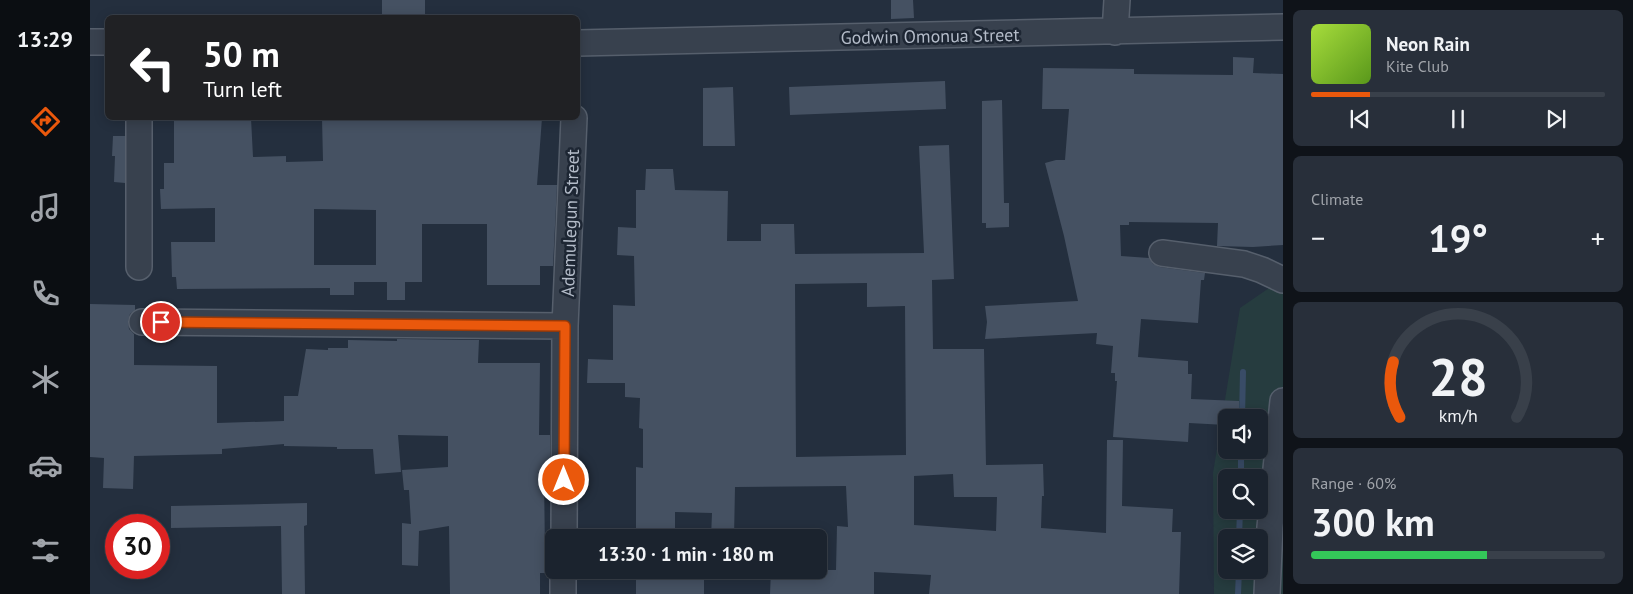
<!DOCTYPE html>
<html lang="en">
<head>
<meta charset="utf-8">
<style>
  :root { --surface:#1b232e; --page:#282f3a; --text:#f1f3f6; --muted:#a0a4aa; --line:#39404a; --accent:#ea580c }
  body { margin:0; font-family:"PT Sans",sans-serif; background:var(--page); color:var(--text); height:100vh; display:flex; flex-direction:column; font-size:19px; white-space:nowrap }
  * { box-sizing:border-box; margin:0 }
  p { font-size:16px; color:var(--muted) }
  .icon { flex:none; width:28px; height:28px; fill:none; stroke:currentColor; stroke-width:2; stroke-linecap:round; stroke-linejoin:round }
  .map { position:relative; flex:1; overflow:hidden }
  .details { display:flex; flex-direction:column; gap:10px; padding:10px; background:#0f1319; width:350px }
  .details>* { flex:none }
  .guide { position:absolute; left:15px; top:15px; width:475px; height:105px; border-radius:8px; box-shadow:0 2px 12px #0003,0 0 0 1px var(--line); background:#202124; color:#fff; overflow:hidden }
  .tools { position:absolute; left:1128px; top:409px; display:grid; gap:10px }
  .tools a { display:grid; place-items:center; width:50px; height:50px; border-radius:8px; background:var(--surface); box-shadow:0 2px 12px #0003,0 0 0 1px var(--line); font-size:25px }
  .speed { position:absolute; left:15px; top:514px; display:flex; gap:10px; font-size:25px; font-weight:700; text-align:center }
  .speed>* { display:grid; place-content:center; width:65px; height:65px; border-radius:50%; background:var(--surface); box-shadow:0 2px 12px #0003,0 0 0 1px var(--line); line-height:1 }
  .speed .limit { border:8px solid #d22; background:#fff; color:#111 }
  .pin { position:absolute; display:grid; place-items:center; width:42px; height:42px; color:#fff; margin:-21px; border:2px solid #fff; border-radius:50%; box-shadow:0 1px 5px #0007 }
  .me { position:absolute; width:55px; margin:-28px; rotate:0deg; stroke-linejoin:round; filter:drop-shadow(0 0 4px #0008) }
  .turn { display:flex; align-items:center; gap:18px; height:105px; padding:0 15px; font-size:22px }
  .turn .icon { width:65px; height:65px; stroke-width:2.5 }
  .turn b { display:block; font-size:35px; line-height:42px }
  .big { font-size:38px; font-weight:700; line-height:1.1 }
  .details .tile { flex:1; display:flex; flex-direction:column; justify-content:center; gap:8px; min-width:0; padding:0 18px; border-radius:8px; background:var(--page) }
  .details .dial { align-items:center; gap:0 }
  .dial svg { height:130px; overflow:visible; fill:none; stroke:var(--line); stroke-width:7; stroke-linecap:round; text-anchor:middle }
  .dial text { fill:var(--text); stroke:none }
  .song { display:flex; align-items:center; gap:15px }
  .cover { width:60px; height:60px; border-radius:8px; background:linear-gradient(135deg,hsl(80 70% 55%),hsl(90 70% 35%)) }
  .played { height:5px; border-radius:2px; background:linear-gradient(90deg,var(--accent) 20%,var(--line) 20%) }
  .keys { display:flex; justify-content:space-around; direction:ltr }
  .heat { display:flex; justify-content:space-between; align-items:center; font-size:28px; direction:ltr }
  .charge { height:8px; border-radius:4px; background:linear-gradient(90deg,#34c759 60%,var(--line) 0) }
  .trip { position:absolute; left:455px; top:529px; width:282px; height:50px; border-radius:8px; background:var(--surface); box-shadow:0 2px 12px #0003,0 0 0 1px var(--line); font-weight:700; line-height:50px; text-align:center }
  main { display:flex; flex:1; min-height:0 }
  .tab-bar { display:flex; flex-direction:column; width:90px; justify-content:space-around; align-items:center; background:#0b0e12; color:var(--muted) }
  .tab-bar .icon { width:35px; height:35px }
  .tab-bar .selected { color:var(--accent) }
  .tab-bar b { font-size:22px; color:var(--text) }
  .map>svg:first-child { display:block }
  .green { fill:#263c3f; fill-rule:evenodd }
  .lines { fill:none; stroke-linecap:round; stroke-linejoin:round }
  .stream { stroke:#394c67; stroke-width:6 }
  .building { fill:#455162; fill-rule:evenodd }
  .minor-casing { stroke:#565f6c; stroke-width:28 }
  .minor { stroke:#38414e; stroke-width:25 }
  .route-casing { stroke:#983908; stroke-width:12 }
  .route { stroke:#ea580c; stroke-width:9 }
  .labels { text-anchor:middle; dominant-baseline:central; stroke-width:5; stroke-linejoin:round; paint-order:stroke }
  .street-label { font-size:18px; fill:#b4bcc9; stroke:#1d2633 }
</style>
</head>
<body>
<main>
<nav class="tab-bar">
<b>13:29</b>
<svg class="icon selected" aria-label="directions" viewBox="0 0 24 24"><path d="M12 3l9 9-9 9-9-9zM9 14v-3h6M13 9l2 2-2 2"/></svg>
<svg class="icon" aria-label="music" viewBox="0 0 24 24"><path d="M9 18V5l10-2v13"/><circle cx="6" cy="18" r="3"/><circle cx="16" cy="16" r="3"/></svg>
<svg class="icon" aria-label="phone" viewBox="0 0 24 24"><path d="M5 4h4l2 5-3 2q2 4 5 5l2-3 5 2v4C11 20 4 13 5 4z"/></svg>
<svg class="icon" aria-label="climate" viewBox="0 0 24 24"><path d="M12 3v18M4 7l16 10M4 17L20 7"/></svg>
<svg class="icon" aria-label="car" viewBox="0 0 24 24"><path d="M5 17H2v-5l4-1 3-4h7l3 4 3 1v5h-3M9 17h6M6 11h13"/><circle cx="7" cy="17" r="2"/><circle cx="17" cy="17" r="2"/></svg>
<svg class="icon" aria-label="filters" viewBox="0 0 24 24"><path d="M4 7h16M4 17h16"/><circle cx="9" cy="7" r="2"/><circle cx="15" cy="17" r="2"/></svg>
</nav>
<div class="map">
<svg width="1193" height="594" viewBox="0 0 1193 594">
  <rect width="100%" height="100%" fill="#242f3e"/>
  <path class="green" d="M 1188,282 L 1193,286 L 1193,594 L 1124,594 L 1123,473 L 1150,308 ZM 1136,418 L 1169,418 L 1169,450 L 1136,450 ZM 1136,478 L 1169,478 L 1169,510 L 1136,510 ZM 1136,538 L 1169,538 L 1169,570 L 1136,570 Z"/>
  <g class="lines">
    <path class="stream" d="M 1152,418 L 1153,372
      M 1151,478 L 1151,450
      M 1149,538 L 1150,510
      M 1148,594 L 1149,570"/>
  </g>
  <path class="building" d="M 292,0 L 335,0 L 335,16 L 292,16 Z
    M 801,0 L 823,0 L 824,18 L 801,19 Z
    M 1143,57 L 1164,58 L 1163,73 L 1193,74 L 1193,245 L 1163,247 L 1127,246 L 1128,223 L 1039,222 L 1039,225 L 1030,225 L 1031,256 L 1059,258 L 1063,264 L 1070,267 L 1115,273 L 1114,280 L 1111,280 L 1108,323 L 1051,319 L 1048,357 L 1098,361 L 1098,374 L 1102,374 L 1101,399 L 1149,401 L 1149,418 L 1136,418 L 1136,425 L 1099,423 L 1098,442 L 1023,437 L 1027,381 L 1025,381 L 1025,373 L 1021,373 L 1023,346 L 1006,344 L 1007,333 L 895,339 L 897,322 L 895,306 L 988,301 L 974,236 L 955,163 L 966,160 L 975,160 L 979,109 L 952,109 L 953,68 L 1044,69 L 1044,74 L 1143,75 Z
    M 855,81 L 856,109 L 700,115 L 699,87 Z
    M 643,87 L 645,146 L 613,146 L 613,88 Z
    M 912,100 L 914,203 L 919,203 L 919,227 L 896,228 L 896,223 L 892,223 L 892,101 Z
    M 84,118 L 161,118 L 163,157 L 196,156 L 196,162 L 233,161 L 232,118 L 452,118 L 447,185 L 467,185 L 463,266 L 450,266 L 450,285 L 397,285 L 397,224 L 332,224 L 332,282 L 315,282 L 315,300 L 297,300 L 297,282 L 264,282 L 264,295 L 240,295 L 240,288 L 87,289 L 86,277 L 82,277 L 81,242 L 125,242 L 125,208 L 71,209 L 70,189 L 74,189 L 74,163 L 84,163 ZM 224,209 L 286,210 L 286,265 L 224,265 Z
    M 23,136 L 35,136 L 35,183 L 24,182 L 25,156 L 22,156 Z
    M 859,145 L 864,279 L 842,280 L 843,349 L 894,349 L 896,465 L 953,464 L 954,496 L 952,496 L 951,528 L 1016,533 L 1017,440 L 1033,440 L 1032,506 L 1083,509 L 1082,532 L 1091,532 L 1089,594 L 839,594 L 841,575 L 784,572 L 784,594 L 680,594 L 681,570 L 746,570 L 747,526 L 758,527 L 756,486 L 645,487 L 644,538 L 621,538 L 622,513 L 585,512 L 585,538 L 546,538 L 546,467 L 553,468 L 553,429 L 549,428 L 550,398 L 535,397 L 535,383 L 497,383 L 498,359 L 523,360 L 523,305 L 545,306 L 544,256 L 527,255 L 528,227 L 546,228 L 546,190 L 555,190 L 556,169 L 583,169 L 585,190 L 638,191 L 637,241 L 671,241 L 671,224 L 704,224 L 705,254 L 834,253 L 829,146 ZM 777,283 L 777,307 L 815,306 L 816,455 L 706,457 L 705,284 ZM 863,474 L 864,497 L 907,497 L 906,531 L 824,525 L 824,476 Z
    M 0,304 L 45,305 L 45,310 L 40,314 L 38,321 L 39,329 L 44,334 L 44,365 L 127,366 L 127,423 L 194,421 L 194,396 L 208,396 L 216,349 L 238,350 L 238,348 L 258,348 L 258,340 L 307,341 L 307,339 L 389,340 L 388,363 L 450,363 L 449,435 L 460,435 L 460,475 L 454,475 L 455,554 L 460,554 L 460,566 L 459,573 L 450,573 L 450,594 L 360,594 L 359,526 L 329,531 L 328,566 L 312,565 L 312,523 L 321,524 L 319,490 L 314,490 L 312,470 L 358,467 L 358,436 L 308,435 L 311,472 L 285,474 L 283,449 L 247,449 L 247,447 L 194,446 L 194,444 L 132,449 L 132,454 L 44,456 L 43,489 L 13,488 L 14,458 L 0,457 Z
    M 217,503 L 217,525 L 214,526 L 215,594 L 192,594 L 191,526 L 81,528 L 81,506 Z
    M 546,570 L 614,570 L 614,594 L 546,594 Z"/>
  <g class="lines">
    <g class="minor-casing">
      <path id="minor" d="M 1025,32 L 1027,0
        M 0,42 L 18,42
        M 488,43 L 1193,27
        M 49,118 L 49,267
        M 1072,253 L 1154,264 L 1172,270 L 1193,280
        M 52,322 L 475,326
        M 474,538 L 475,326 L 484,118
        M 473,594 L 473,570
        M 1177,594 L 1180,527 L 1193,401"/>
    </g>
    <use href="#minor" class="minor"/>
  </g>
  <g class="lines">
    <g class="route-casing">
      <path id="route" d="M 71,322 L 475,326 L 474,480"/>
    </g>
    <use href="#route" class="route"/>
  </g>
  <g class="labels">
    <g class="street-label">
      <text transform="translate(840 36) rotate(-1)">Godwin Omonua Street</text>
      <text transform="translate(480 223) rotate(-88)">Ademulegun Street</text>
    </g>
  </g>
</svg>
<div class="tools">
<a><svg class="icon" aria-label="sound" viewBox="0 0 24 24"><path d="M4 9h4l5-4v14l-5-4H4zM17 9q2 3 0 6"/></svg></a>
<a><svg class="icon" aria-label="search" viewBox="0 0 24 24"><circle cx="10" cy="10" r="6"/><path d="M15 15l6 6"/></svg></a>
<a><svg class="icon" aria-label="layers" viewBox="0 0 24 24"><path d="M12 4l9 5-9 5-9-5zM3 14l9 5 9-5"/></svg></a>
</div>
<div class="speed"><div class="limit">30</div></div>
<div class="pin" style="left:71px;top:322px;background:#d93025"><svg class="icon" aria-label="arrive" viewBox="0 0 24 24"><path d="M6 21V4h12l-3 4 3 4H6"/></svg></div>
<svg class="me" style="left:474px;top:480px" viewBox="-20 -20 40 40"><circle r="17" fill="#ea580c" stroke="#fff" stroke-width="3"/><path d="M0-11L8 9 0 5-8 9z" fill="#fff"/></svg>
<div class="trip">13:30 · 1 min · 180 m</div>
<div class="guide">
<div class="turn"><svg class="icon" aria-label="left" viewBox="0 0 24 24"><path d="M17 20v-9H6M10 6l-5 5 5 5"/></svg><div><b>50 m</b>Turn left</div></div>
</div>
</div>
<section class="details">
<div class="tile">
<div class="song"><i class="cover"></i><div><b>Neon Rain</b><p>Kite Club</p></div></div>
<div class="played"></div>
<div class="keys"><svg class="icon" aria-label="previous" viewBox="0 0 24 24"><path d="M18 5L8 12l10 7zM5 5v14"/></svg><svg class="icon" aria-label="pause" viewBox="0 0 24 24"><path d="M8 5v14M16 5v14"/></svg><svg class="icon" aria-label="next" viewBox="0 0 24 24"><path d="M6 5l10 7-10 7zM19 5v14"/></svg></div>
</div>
<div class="tile"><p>Climate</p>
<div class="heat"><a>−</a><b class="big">19°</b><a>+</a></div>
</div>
<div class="tile dial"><svg viewBox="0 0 100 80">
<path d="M14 69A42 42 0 1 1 86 69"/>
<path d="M14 69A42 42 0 0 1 10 35" stroke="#ea580c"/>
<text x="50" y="56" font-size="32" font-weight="700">28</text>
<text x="50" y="72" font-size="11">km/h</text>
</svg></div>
<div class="tile"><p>Range · 60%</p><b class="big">300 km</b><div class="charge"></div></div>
</section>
</main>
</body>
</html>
